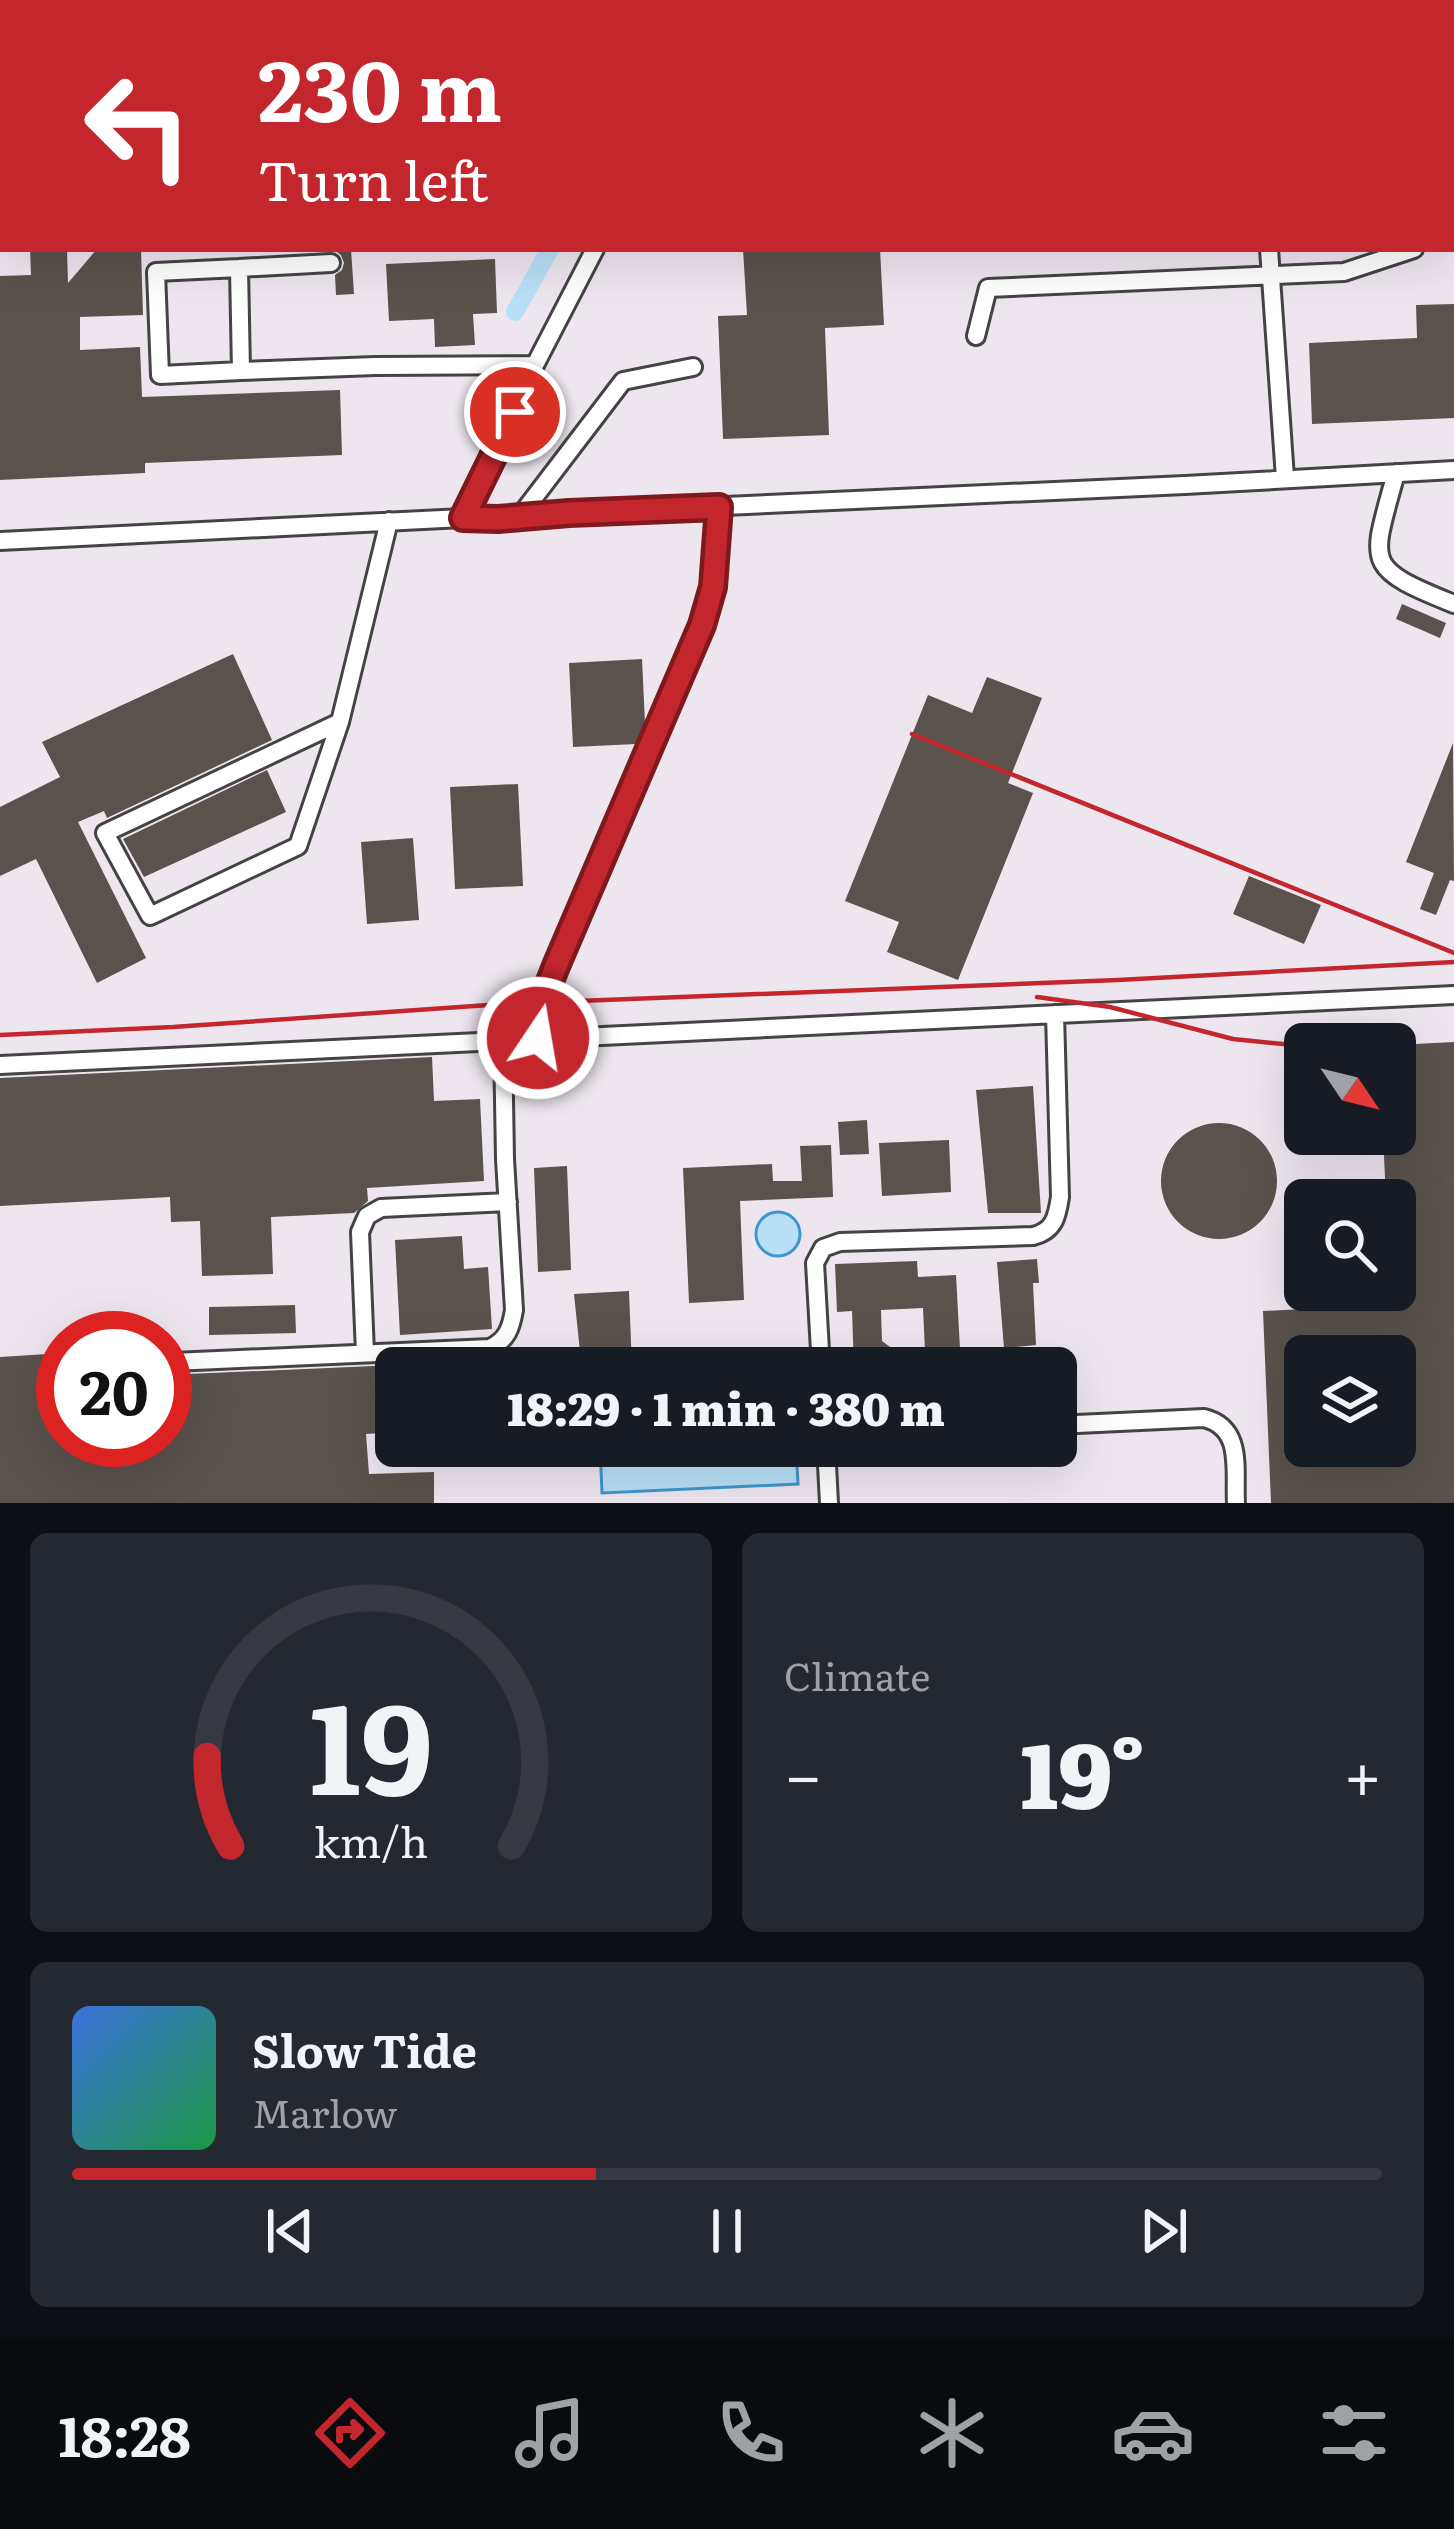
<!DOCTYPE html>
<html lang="en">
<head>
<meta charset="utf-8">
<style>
  :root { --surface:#171b24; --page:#242831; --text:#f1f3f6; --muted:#9ea1a6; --line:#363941; --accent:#c4262e }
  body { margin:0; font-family:Literata,serif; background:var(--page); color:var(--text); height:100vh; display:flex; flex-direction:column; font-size:45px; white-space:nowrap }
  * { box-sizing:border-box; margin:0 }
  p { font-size:39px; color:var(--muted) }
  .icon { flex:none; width:66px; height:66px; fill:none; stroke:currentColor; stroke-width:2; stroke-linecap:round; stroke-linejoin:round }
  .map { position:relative; height:1503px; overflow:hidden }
  .drawer { display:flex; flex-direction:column; gap:30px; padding:30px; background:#0d0f14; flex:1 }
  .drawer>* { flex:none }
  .hud { position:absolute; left:0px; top:0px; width:1455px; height:252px; box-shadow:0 12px 48px #0002; background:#c4262e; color:#fff; overflow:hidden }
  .needle { width:78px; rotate:125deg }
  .fabs { position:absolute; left:1284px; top:1023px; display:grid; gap:24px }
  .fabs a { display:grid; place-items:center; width:132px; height:132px; border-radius:18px; background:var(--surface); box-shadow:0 12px 48px #0002; font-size:60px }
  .speed { position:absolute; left:36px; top:1311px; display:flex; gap:24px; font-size:60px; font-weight:700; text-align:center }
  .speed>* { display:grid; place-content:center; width:156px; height:156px; border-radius:50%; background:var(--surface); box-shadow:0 12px 48px #0002; line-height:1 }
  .speed .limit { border:18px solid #d22; background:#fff; color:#111 }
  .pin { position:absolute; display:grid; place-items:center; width:102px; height:102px; color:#fff; margin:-51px; border:6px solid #fff; border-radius:50%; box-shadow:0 3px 12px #0007 }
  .me { position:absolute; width:132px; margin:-66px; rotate:12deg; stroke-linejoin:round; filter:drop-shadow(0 0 9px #0008) }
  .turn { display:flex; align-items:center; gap:42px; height:252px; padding:0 60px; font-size:54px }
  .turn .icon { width:156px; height:156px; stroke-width:2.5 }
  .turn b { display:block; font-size:84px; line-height:102px }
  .big { font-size:90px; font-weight:800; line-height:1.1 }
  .drawer .widget { flex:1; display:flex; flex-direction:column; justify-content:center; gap:18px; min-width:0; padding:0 42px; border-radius:18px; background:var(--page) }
  .drawer .dial { align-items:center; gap:0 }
  .dial svg { height:312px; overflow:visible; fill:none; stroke:var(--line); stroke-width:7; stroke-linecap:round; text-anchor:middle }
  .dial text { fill:var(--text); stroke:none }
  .song { display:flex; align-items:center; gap:36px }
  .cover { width:144px; height:144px; border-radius:18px; background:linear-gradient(135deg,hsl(220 70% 55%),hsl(140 70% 35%)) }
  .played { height:12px; border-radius:6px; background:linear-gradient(90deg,var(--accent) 40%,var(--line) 40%) }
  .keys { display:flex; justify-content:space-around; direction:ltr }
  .heat { display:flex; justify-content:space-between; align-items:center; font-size:66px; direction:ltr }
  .drawer .tiles { flex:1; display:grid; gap:30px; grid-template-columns:1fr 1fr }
  .widget:last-child { grid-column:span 2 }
  .trip { position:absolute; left:375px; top:1347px; width:702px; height:120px; border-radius:18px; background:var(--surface); box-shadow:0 12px 48px #0002; font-weight:800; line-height:120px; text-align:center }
  .tabs { display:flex; height:192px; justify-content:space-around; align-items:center; background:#090b0e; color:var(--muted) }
  .tabs .icon { width:84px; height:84px }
  .tabs .current { color:var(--accent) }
  .tabs b { font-size:54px; color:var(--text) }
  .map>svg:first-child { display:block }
  .industrial { fill:#eee6ef; fill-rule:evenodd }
  .water { fill:#b9e0f7; stroke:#3f96cf; stroke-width:3 }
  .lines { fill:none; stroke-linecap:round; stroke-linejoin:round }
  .canal { stroke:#b9e0f7; stroke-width:18 }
  .building { fill:#5a524d; fill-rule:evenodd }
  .minor-casing { stroke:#444; stroke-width:22 }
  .minor { stroke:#fff; stroke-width:16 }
  .rail { stroke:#c4262e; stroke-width:4.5 }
  .route-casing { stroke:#7f191e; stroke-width:30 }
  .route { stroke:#c4262e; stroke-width:21 }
</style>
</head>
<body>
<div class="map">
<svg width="1454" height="1503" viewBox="0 0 1454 1503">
  <rect width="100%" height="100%" fill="#fffdf5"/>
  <path class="industrial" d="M 0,0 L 1454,0 L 1454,1503 L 0,1503 ZM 3,3 L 1452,3 L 1452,249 L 3,249 ZM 1305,1044 L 1395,1044 L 1395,1134 L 1305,1134 ZM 1305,1200 L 1395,1200 L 1395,1290 L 1305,1290 ZM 63,1338 L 165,1338 L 165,1440 L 63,1440 ZM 1305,1356 L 1395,1356 L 1395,1446 L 1305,1446 ZM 396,1368 L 1056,1368 L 1056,1446 L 396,1446 Z"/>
  <path class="water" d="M756 1234a22 22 0 1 1 44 0a22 22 0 1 1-44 0Z
    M 600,1446 L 796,1446 L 798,1484 L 602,1493 Z"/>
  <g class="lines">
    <path class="canal" d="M 599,0 L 599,3
      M 515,312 L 550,249"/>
  </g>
  <path class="building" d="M 30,249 L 67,249 L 68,283 L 97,249 L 141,249 L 143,315 L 80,317 L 80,350 L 140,347 L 142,397 L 340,390 L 342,455 L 145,463 L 145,473 L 0,480 L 0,276 L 31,275 Z
    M 333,249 L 351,249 L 354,294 L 336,295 L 335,275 L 342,270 L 344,263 L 341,255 Z
    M 743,249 L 880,249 L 884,325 L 825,328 L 829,435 L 723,439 L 718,316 L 747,315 Z
    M 495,259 L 497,313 L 473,314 L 475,345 L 435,347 L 434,319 L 389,321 L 386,264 Z
    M 1454,304 L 1454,418 L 1312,424 L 1309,343 L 1417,338 L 1416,305 Z
    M 1402,604 L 1446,623 L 1440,638 L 1396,619 Z
    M 233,654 L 272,740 L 107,818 L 104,811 L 78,822 L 146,958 L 97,983 L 36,859 L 0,876 L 0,807 L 60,777 L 42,742 Z
    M 642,659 L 645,723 L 636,744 L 573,747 L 569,663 Z
    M 987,677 L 1042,698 L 1008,783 L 1033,793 L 958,980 L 887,952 L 899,922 L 845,901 L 928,695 L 972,713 Z
    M 1453,743 L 1454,881 L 1450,880 L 1436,915 L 1420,909 L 1434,873 L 1406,862 Z
    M 267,770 L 286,812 L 144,877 L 123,839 Z
    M 518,784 L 523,886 L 455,889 L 450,787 Z
    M 413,838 L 419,920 L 367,924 L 361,842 Z
    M 1249,876 L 1321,905 L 1304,944 L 1233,914 Z
    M 1454,1042 L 1454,1503 L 1271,1503 L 1263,1311 L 1381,1305 L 1380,1290 L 1395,1290 L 1395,1200 L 1386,1200 L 1383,1134 L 1395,1134 L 1395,1045 ZM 1305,1356 L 1395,1356 L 1395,1446 L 1305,1446 Z
    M 432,1057 L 434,1101 L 480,1099 L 484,1181 L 367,1188 L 368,1201 L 354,1213 L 271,1217 L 273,1274 L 202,1276 L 200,1221 L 171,1222 L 170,1197 L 0,1206 L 0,1078 Z
    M 1033,1086 L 1041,1213 L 988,1213 L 976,1090 Z
    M 867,1120 L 869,1154 L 840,1155 L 838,1122 Z
    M1161 1181a58 58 0 1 1 116 0a58 58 0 1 1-116 0Z
    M 949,1140 L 951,1192 L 882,1196 L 879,1143 Z
    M 831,1145 L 833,1197 L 740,1201 L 744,1300 L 689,1303 L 683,1168 L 772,1164 L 773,1181 L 802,1181 L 800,1146 Z
    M 567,1166 L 571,1270 L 538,1272 L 534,1168 Z
    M 462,1236 L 464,1269 L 488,1267 L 492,1329 L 400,1335 L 395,1240 Z
    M 1037,1259 L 1039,1283 L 1033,1283 L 1036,1345 L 1004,1348 L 997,1262 Z
    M 917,1261 L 918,1277 L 956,1275 L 960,1349 L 925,1351 L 923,1308 L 881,1310 L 882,1341 L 894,1350 L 895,1368 L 854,1368 L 852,1311 L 837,1312 L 835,1264 Z
    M 629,1291 L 632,1368 L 479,1368 L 479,1361 L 492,1361 L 502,1356 L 580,1352 L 574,1294 Z
    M 295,1305 L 296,1333 L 209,1335 L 209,1307 Z
    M 63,1353 L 63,1440 L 165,1440 L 165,1375 L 396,1365 L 396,1432 L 366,1434 L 369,1474 L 434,1472 L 434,1503 L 0,1503 L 0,1357 Z"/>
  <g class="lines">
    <g class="minor-casing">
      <path id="minor" d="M 565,0 L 565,3
        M 1265,0 L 1265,3
        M 688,3 L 689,0
        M 0,113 L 3,113
        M 1269,249 L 1285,478
        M 331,263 L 239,268 L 241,371 L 375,366 L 535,365
        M 239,268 L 156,272 L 160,375 L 241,371
        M 976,336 L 988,288 L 1344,272 L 1414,249
        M 1396,473 C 1371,565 1362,567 1454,604
        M 520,516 L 623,381 L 693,367
        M 463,518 L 535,365 L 595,249
        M 0,541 L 463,518 L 498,519 L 569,513 L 1185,485 L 1454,470
        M 340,722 L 105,833 L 150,916 L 298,846 L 340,722 L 389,521
        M 538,1038 L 541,1002 L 585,893 L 702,625 L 713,587 L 719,507
        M 0,1065 L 1454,995
        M 365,1353 L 360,1232 L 367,1216 L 381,1208 L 508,1202
        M 173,1362 L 490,1348 C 507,1340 511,1328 514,1310 L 505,1159 L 503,1041
        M 821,1368 L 815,1263 L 823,1248 L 840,1242 L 1033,1236 C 1054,1231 1057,1217 1060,1197 L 1055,1014
        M 1056,1425 L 1204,1418 C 1244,1428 1234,1470 1236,1503
        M 826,1446 L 829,1503"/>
    </g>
    <use href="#minor" class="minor"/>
    <path class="rail" d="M 912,734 L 1454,953
      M 1037,997 L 1110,1007 L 1233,1039 L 1303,1046
      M 0,1035 L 173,1027 L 503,1004 L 1118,980 L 1454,962"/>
  </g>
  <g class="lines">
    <g class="route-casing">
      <path id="route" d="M 515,412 L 463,518 L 498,519 L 569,513 L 719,507 L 713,587 L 702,625 L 556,966 L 542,1002 L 538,1038"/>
    </g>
    <use href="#route" class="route"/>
  </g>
</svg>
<div class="fabs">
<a><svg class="needle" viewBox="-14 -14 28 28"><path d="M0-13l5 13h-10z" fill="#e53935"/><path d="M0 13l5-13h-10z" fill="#9ea1a6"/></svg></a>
<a><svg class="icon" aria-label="search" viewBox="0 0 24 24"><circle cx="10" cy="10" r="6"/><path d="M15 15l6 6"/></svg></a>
<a><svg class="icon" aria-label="layers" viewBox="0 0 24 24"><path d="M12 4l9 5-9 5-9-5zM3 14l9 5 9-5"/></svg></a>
</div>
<div class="speed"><div class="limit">20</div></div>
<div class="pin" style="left:515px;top:412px;background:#d93025"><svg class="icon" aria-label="arrive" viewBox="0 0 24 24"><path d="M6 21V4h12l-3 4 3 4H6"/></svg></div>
<svg class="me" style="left:538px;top:1038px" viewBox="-20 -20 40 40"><circle r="17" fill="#c4262e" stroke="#fff" stroke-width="3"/><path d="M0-11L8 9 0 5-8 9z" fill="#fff"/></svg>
<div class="trip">18:29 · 1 min · 380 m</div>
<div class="hud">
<div class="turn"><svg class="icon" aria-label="left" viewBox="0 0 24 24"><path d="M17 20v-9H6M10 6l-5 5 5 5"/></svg><div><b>230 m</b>Turn left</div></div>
</div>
</div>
<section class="drawer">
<div class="tiles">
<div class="widget dial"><svg viewBox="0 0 100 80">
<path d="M14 69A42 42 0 1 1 86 69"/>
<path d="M14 69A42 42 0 0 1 8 46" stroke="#c4262e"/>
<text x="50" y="56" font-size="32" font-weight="700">19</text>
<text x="50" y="72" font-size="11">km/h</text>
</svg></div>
<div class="widget"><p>Climate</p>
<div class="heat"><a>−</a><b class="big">19°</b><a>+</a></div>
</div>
<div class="widget">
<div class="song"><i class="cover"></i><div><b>Slow Tide</b><p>Marlow</p></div></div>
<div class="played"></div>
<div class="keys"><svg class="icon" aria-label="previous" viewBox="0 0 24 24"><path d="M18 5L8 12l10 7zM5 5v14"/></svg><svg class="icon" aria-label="pause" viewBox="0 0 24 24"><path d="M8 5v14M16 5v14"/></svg><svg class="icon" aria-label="next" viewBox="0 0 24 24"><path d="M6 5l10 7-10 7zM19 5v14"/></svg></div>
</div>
</div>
</section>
<nav class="tabs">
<b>18:28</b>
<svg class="icon current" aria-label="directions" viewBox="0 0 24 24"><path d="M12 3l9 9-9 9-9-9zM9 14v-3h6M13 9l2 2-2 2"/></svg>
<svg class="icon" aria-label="music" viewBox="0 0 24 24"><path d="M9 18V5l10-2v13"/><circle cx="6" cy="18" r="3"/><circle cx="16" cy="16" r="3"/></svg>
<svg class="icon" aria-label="phone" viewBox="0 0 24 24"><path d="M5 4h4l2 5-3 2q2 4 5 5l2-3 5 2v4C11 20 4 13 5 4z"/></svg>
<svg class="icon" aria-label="climate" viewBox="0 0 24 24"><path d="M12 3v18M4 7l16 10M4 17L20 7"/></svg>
<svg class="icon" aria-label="car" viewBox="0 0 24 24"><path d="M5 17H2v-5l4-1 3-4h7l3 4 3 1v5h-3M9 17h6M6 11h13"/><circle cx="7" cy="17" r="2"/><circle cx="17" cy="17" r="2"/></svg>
<svg class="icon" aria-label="filters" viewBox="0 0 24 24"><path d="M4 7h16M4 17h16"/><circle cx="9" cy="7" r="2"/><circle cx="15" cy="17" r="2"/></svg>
</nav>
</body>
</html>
